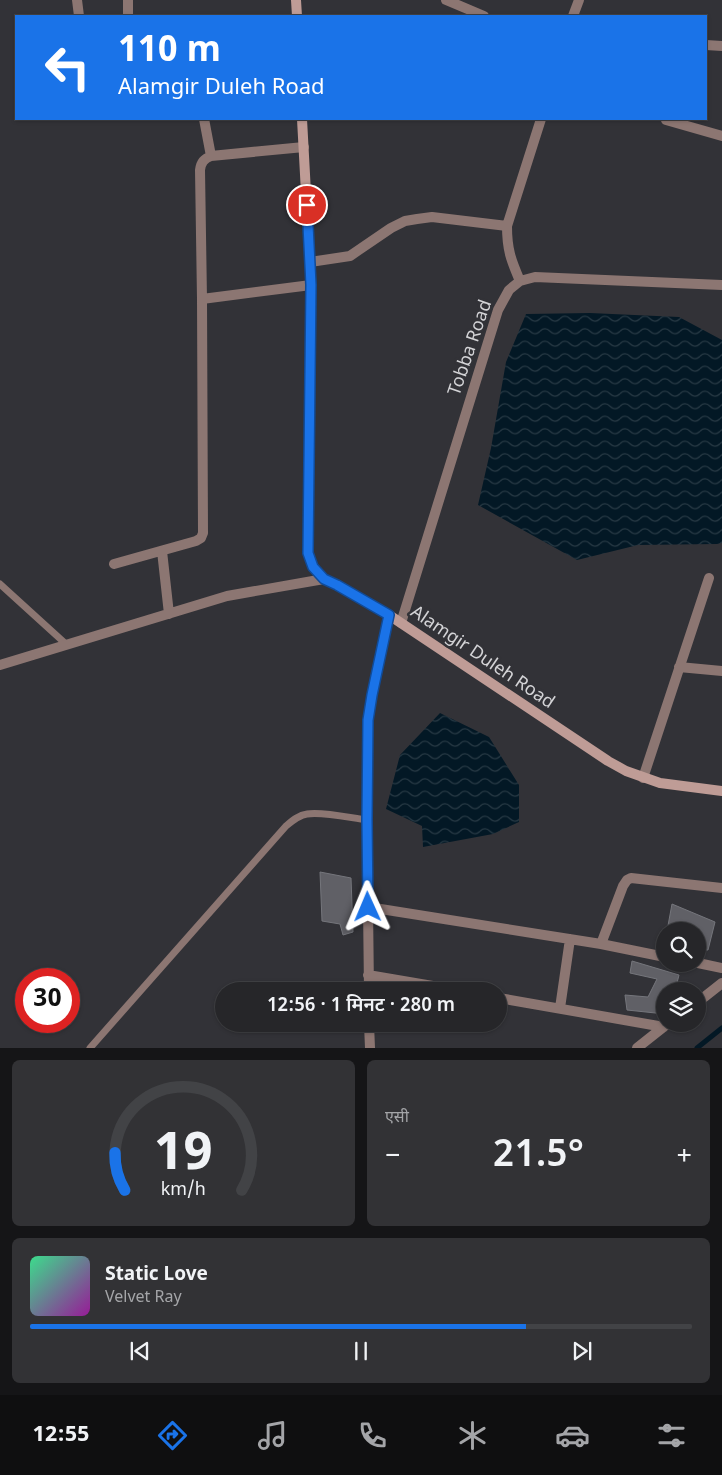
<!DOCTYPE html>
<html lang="hi">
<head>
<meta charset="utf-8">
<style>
  :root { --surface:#262629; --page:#323235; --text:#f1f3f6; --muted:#a4a5a8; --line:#424346; --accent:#1a73e8 }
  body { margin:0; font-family:Georgia,"Noto Sans Devanagari",serif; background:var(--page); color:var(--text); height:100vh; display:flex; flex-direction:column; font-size:19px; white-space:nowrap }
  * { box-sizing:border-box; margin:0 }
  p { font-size:16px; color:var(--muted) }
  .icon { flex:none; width:28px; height:28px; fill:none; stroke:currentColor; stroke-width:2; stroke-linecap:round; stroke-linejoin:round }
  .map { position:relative; height:1048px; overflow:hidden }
  .details { display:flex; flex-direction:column; gap:12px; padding:12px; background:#151517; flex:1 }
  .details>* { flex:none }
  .guide { position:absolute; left:15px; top:15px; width:692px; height:105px; border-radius:0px; box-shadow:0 1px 4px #0004,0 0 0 1px var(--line); background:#1a73e8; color:#fff; overflow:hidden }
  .controls { position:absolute; left:656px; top:922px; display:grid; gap:10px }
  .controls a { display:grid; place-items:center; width:50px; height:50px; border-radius:50%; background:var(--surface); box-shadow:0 1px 4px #0004,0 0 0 1px var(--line); font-size:25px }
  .speed { position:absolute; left:15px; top:968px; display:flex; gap:10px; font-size:25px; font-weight:700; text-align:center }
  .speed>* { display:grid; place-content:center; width:65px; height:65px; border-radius:50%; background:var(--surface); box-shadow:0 1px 4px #0004,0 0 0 1px var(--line); line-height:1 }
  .speed .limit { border:8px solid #d22; background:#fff; color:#111 }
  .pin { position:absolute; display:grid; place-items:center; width:42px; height:42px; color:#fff; margin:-21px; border:2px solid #fff; border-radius:50%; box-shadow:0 1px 5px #0007 }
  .me { position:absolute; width:55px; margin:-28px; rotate:359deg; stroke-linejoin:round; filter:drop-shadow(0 0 4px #0008) }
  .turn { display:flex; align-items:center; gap:18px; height:105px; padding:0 20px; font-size:22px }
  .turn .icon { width:65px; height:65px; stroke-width:2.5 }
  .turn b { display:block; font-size:35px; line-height:42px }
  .big { font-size:38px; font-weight:600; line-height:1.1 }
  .details .tile { flex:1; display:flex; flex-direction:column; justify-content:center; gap:8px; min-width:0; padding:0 18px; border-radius:8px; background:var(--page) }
  .details .dial { align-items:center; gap:0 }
  .dial svg { height:130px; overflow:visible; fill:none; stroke:var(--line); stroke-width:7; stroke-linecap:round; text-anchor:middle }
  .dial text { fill:var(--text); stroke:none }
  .song { display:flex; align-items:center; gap:15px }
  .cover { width:60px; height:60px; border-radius:8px; background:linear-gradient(135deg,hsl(150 70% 55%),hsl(300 70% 35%)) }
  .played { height:5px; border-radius:2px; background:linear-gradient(90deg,var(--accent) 75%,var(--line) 75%) }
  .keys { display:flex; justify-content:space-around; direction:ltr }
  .heat { display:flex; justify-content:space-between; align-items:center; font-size:28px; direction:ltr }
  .details .tiles { flex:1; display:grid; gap:12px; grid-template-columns:1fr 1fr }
  .tile:last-child { grid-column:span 2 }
  .trip { position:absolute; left:215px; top:982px; width:292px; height:50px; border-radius:25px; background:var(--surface); box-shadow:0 1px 4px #0004,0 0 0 1px var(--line); font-weight:600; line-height:50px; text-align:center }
  .tab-bar { display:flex; height:80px; justify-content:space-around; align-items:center; background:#0f0f10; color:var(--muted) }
  .tab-bar .icon { width:35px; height:35px }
  .tab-bar .selected { color:var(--accent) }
  .tab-bar b { font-size:22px; color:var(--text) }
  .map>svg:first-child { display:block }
  .water { fill:url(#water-waves) }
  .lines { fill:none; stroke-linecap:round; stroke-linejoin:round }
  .stream { stroke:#031825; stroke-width:5 }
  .building { fill:#606066; stroke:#75767c }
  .lane { stroke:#8c7672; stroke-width:7 }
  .street { stroke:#8c7672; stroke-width:10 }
  .secondary { stroke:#bf9c96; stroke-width:10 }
  .route-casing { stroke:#114b97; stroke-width:12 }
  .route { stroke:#1a73e8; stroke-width:9 }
  .labels { text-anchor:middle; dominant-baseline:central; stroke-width:5; stroke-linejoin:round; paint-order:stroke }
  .street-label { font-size:18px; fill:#d3d3d6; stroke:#323237 }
</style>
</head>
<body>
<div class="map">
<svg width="722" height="1048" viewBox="0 0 722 1048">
  <defs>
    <pattern id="water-waves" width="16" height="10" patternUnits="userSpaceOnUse" patternTransform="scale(1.25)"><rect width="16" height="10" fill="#031825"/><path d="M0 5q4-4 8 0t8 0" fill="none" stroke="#273944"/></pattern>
  </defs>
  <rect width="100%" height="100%" fill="#323237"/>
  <path class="water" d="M 590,313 L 679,317 L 722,340 L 722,543 L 717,544 L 638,545 L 577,560 L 478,505 L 491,448 L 506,362 L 526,314 Z
    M 440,713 L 489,737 L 519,785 L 519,822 L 493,834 L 423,847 L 422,826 L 386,809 L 400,755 Z"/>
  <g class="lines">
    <path class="stream" d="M 697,1048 L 722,1028"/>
  </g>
  <path class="building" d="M 320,872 L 351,878 L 353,932 L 343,935 L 340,924 L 322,921 Z
    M 672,904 L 715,922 L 708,950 L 698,950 L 698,931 L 667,931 Z
    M 632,961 L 679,975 L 675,991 L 665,991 L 665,1014 L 627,1010 L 625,995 L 648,997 L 657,979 L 630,973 Z"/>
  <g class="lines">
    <path class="lane" d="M 0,584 L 67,645
      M 90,1048 L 286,826 C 292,821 299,815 307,814 C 321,811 351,818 367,820"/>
    <path class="street" d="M 77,0 L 79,16
      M 128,0 L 128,16
      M 446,0 L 484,16
      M 573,16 L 579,0
      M 706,45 L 722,46
      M 204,119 L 211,156
      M 666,120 L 722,136
      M 310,262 L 350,256 L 391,228 L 405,221 L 417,219 L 432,217 L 507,226
      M 520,281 C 511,260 507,250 507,226 L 541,119
      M 202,299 L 311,285
      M 162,551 L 169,614
      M 114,564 L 196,541 L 201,538 L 203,533 L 202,299 L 200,170 C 201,162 204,159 211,156 L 304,147
      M 401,623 L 498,310 L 509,290 L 520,281 L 535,277 L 722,285
      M 0,665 L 227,596 L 324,579
      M 679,667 L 722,671
      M 643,778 L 709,578
      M 368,907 L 601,944 L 665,957
      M 601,944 L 623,886 L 627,880 L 631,878 L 722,888
      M 698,963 L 722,968
      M 368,975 L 462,991
      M 369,991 L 367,820 L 368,721 L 372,695 L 389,615
      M 499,998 L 664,1027
      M 698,1002 L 722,983
      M 560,1008 L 570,939
      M 369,1024 L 370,1048
      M 637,1048 L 666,1025"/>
    <path class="secondary" d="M 296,0 L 297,16
      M 302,119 L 311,285 L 308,553 L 313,567 L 324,579 L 337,585 L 389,615 L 608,761 L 626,771 L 660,783 L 722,791"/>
  </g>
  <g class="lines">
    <g class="route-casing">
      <path id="route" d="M 307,205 L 311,285 L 308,553 L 313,567 L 324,579 L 337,585 L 389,615 L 372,695 L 368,720 L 367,820 L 368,907"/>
    </g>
    <use href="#route" class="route"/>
  </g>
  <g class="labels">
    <g class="street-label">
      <text transform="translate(471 348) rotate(-71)">Tobba Road</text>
      <text transform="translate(482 658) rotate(34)">Alamgir Duleh Road</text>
    </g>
  </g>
</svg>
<div class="controls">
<a><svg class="icon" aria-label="search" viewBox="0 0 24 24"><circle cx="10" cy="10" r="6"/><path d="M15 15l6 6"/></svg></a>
<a><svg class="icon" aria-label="layers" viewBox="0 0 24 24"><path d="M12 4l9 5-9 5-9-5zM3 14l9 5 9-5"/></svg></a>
</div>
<div class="speed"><div class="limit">30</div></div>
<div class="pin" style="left:307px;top:205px;background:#d93025"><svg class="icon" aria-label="arrive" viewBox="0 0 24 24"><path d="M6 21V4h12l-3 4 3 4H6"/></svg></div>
<svg class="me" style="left:368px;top:907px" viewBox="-20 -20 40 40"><path d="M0-17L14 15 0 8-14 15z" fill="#1a73e8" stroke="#fff" stroke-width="4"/></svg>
<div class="trip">12:56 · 1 मिनट · 280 m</div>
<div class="guide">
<div class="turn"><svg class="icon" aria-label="left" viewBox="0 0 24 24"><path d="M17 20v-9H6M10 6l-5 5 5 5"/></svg><div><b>110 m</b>Alamgir Duleh Road</div></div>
</div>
</div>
<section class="details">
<div class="tiles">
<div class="tile dial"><svg viewBox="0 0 100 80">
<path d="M14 69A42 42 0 1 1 86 69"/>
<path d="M14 69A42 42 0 0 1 8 46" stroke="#1a73e8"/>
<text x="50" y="56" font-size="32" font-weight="700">19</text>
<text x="50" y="72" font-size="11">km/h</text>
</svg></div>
<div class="tile"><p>एसी</p>
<div class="heat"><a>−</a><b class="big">21.5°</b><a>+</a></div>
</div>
<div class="tile">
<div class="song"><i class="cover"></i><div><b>Static Love</b><p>Velvet Ray</p></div></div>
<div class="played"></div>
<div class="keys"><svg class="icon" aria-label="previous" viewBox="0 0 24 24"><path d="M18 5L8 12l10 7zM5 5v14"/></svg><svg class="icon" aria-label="pause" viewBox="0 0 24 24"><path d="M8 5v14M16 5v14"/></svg><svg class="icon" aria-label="next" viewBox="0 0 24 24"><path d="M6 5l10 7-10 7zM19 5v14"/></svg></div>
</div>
</div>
</section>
<nav class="tab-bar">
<b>12:55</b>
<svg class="icon selected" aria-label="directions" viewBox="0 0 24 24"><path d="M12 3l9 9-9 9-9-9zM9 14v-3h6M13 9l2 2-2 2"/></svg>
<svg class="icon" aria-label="music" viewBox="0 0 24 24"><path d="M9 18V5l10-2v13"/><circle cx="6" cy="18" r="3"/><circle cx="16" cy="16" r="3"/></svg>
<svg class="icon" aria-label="phone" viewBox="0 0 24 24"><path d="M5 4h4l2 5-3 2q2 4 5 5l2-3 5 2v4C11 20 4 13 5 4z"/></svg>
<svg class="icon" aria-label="climate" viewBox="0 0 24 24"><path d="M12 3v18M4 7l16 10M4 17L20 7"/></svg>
<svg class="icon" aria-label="car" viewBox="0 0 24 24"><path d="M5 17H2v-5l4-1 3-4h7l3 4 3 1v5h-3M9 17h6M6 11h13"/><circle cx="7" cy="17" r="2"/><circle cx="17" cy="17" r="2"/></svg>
<svg class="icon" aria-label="filters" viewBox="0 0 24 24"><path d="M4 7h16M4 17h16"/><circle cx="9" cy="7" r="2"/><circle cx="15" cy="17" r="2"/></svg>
</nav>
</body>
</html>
